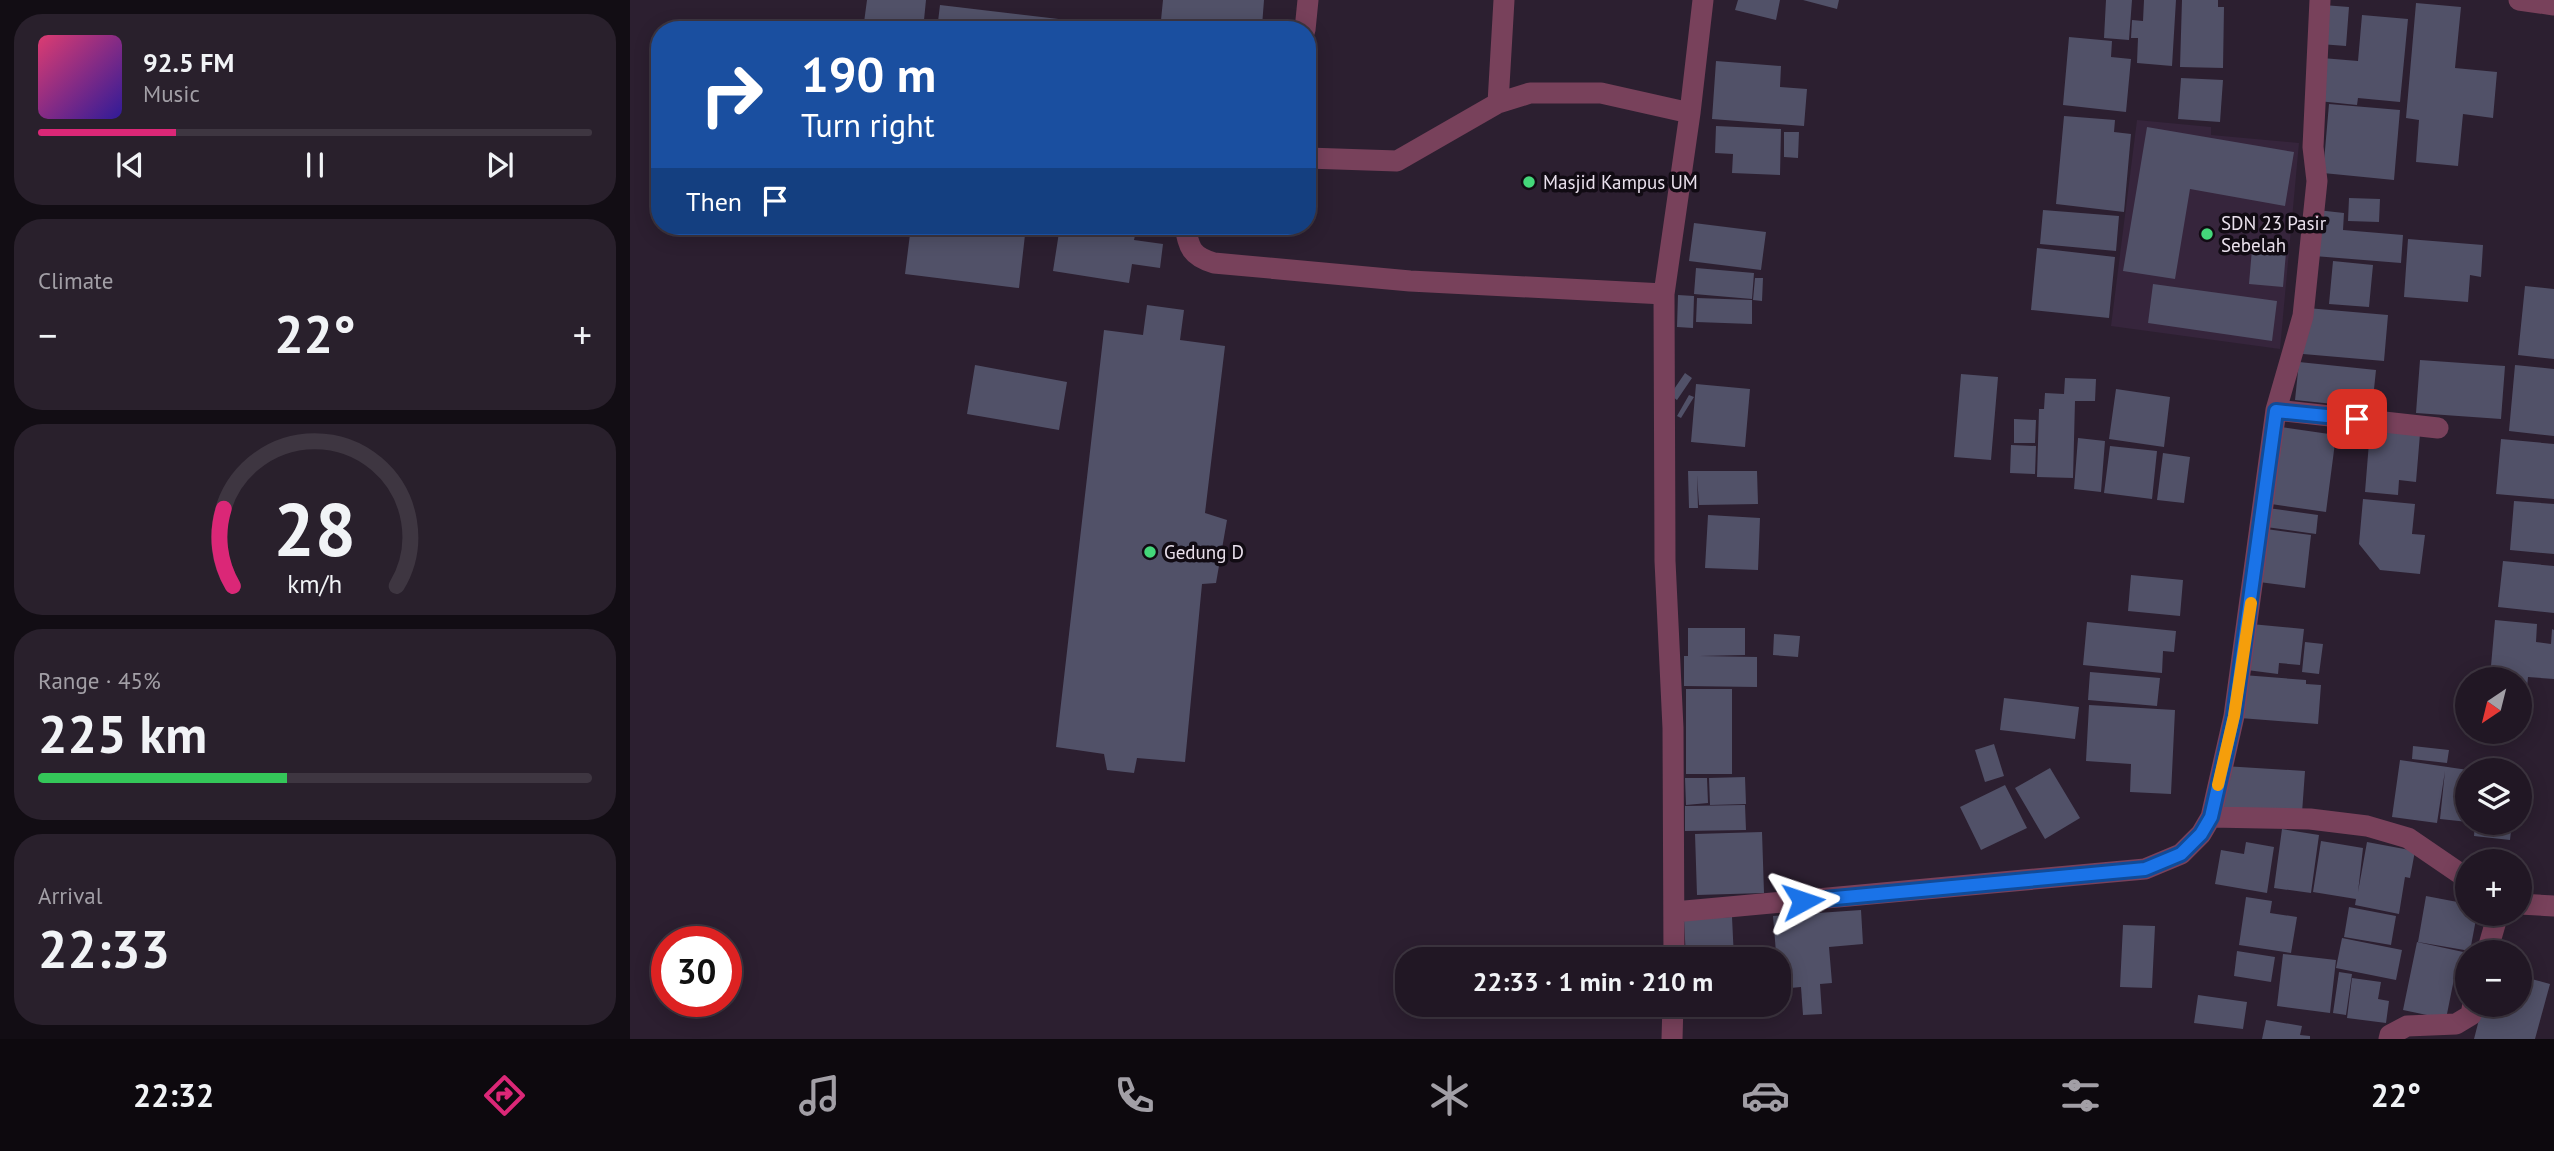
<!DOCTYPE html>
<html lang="en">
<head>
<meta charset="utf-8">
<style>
  :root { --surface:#211724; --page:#29202c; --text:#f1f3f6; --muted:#a29fa6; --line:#3e3641; --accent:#db2777 }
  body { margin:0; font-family:"PT Sans",sans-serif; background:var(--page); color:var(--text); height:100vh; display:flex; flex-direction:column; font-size:26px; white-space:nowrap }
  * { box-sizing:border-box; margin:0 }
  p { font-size:23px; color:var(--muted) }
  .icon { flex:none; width:38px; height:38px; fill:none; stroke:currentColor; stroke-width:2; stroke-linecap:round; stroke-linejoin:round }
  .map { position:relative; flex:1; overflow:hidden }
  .details { display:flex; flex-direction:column; gap:14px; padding:14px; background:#120d14; width:630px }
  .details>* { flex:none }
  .top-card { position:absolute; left:21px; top:21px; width:665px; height:214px; border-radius:28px; box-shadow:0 4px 18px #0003,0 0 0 2px var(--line); background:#1a4fa0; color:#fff; overflow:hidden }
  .needle { width:46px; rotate:215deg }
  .buttons { position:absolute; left:1825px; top:667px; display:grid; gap:14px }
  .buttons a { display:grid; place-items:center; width:77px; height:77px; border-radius:50%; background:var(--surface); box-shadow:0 4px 18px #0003,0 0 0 2px var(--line); font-size:35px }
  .speed { position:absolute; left:21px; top:926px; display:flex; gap:14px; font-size:35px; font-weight:700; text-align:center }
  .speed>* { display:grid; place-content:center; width:91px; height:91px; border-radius:50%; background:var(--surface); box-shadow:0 4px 18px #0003,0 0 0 2px var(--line); line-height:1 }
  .speed .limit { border:10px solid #d22; background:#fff; color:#111 }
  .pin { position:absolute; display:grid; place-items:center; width:60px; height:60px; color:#fff; margin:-30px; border-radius:14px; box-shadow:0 4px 10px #0006 }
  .me { position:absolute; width:77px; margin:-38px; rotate:85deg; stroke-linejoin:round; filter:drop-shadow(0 0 5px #0008) }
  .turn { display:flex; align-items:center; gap:24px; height:147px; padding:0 35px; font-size:32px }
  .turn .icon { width:91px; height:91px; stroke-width:2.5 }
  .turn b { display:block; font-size:49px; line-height:60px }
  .then { display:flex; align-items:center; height:66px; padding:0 35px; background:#0003; gap:14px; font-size:26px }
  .big { font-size:52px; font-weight:800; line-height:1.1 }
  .details .tile { flex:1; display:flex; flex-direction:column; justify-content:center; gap:10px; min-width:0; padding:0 24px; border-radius:28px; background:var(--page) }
  .details .dial { align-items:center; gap:0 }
  .dial svg { height:182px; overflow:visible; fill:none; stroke:var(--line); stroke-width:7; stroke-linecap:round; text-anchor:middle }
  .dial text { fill:var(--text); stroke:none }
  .song { display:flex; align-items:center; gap:21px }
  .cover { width:84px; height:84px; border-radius:10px; background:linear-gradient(135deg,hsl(340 70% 55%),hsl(250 70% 35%)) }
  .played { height:7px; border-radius:4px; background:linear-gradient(90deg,var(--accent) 25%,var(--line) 25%) }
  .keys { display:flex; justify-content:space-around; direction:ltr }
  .heat { display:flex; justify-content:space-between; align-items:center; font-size:38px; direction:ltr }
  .charge { height:10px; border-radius:5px; background:linear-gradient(90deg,#34c759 45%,var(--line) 0) }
  .trip { position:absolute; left:765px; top:947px; width:396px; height:70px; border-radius:28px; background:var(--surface); box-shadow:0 4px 18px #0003,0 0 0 2px var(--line); font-weight:800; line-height:70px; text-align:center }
  .menu { display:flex; height:112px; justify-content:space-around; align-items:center; background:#0d090e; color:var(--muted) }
  .menu .icon { width:49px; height:49px }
  .menu .selected { color:var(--accent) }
  .menu b { font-size:32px; color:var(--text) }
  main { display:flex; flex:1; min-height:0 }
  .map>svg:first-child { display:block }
  .built { fill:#36253c }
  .building { fill:#515168 }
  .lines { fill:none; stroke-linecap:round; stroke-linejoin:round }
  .minor { stroke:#78415b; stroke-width:21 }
  .route-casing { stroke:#114b97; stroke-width:18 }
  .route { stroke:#1a73e8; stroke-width:12 }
  .slow { stroke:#f59e0b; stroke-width:12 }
  .poi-dot { fill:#44d77a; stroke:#110b13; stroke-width:2.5 }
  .labels { text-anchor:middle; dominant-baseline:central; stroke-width:7; stroke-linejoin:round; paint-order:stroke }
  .poi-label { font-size:19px; fill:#eae1ed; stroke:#110b13; text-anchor:start }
</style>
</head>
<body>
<main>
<section class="details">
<div class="tile">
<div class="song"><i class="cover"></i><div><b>92.5 FM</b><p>Music</p></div></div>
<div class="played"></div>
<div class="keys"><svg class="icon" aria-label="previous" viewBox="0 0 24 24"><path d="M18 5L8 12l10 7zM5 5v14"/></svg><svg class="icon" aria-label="pause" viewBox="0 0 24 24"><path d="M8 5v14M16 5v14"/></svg><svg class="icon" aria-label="next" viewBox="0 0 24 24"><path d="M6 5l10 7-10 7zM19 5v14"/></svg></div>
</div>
<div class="tile"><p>Climate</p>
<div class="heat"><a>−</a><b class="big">22°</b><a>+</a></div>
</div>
<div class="tile dial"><svg viewBox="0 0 100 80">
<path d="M14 69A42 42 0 1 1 86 69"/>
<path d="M14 69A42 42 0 0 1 10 35" stroke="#db2777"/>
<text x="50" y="56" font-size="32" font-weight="700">28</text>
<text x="50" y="72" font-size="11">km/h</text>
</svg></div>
<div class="tile"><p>Range · 45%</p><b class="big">225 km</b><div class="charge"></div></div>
<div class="tile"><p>Arrival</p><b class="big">22:33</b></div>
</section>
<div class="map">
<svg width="1924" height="1039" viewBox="0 0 1924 1039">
  <rect width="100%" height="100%" fill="#2c1f30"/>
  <path class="built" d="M 1507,120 L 1581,127 L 1581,135 L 1669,143 L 1650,349 L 1481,326 Z"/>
  <path class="building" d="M 237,0 L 296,0 L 293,30 L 233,30 Z
    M 533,0 L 634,0 L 632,26 L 646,30 L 530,30 Z
    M 1108,0 L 1150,0 L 1146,20 L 1105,10 Z
    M 1173,0 L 1209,0 L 1207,9 Z
    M 1476,0 L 1502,0 L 1499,40 L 1474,38 Z
    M 1514,0 L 1546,0 L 1542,66 L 1507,63 L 1508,38 L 1501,38 L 1502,20 L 1513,21 Z
    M 1552,0 L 1588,0 L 1588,7 L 1594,7 L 1593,68 L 1550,67 Z
    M 1786,3 L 1831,7 L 1825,68 L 1867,72 L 1863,118 L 1833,114 L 1828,166 L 1786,162 L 1789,120 L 1776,118 Z
    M 310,5 L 505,28 L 505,30 L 307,30 Z
    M 1693,5 L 1719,7 L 1716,46 L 1690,44 Z
    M 1732,15 L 1778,19 L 1770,102 L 1728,98 L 1727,105 L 1688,101 L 1692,58 L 1728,61 Z
    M 1439,37 L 1482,41 L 1481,57 L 1501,59 L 1496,112 L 1433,105 Z
    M 1086,61 L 1151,66 L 1150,87 L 1177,89 L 1174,126 L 1082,119 Z
    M 1551,78 L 1593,80 L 1590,122 L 1548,119 Z
    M 1699,104 L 1770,110 L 1764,180 L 1693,173 Z
    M 1434,116 L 1485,120 L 1484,132 L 1501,134 L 1494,212 L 1426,204 Z
    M 1086,126 L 1151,129 L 1150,175 L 1102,173 L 1103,154 L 1085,153 Z
    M 1517,127 L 1664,152 L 1655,206 L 1560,189 L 1545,279 L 1493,271 Z
    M 1154,132 L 1169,132 L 1168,158 L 1154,157 Z
    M 1719,198 L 1750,199 L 1749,222 L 1718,221 Z
    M 1413,210 L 1489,216 L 1486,251 L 1410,244 Z
    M 1687,210 L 1714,213 L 1713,230 L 1773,235 L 1771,263 L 1684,256 Z
    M 1064,223 L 1136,232 L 1131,270 L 1059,261 Z
    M 281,226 L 396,226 L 389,288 L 275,274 Z
    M 430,226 L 507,226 L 504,240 L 533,244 L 530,268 L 502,264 L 499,283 L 423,271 Z
    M 1778,239 L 1853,245 L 1851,277 L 1840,275 L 1838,302 L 1774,297 Z
    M 1407,248 L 1485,257 L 1479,318 L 1401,310 Z
    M 1622,249 L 1656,252 L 1653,287 L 1619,284 Z
    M 1703,261 L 1743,265 L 1739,307 L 1699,304 Z
    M 1066,268 L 1124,273 L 1122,299 L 1064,294 Z
    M 1125,278 L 1133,278 L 1132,301 L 1123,300 Z
    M 1523,284 L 1647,301 L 1642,341 L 1518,323 Z
    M 1895,286 L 1924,289 L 1924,359 L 1888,355 Z
    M 1048,295 L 1064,296 L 1063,328 L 1047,327 Z
    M 1067,298 L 1122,300 L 1122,324 L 1066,322 Z
    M 517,305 L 554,310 L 550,340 L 595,346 L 575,513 L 597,520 L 586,583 L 572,584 L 555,762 L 507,758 L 504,773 L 477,770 L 474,754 L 426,747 L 474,330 L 513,335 Z
    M 1677,308 L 1758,315 L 1754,361 L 1673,354 Z
    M 1790,360 L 1875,366 L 1871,419 L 1786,413 Z
    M 1669,362 L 1746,370 L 1742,408 L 1665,400 Z
    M 345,365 L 437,382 L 429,430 L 337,414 Z
    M 1885,365 L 1924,369 L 1924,436 L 1879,431 Z
    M 1055,373 L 1062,378 L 1047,400 L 1040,395 Z
    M 1331,374 L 1368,377 L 1361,460 L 1324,457 Z
    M 1435,378 L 1466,379 L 1465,401 L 1445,401 L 1443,478 L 1407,477 L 1409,409 L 1414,409 L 1415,393 L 1434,394 Z
    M 1066,384 L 1120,389 L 1115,447 L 1061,442 Z
    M 1486,389 L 1540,397 L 1534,447 L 1479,439 Z
    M 1059,395 L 1064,397 L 1051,418 L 1047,416 Z
    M 1384,419 L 1406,420 L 1405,443 L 1384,443 Z
    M 1651,427 L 1706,435 L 1696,512 L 1641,504 Z
    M 1740,430 L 1790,434 L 1786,482 L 1769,480 L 1768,495 L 1735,492 Z
    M 1448,438 L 1475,441 L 1471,492 L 1444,489 Z
    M 1871,439 L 1924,444 L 1924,499 L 1866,494 Z
    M 1381,445 L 1406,446 L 1405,474 L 1380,473 Z
    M 1480,446 L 1527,451 L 1522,499 L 1474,493 Z
    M 1533,453 L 1560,457 L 1554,503 L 1527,500 Z
    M 1058,471 L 1127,471 L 1128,504 L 1069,505 L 1067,475 L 1068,508 L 1059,508 Z
    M 1733,499 L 1785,504 L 1782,534 L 1795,535 L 1790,574 L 1750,570 L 1729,544 Z
    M 1884,501 L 1924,504 L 1924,554 L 1880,550 Z
    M 1638,508 L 1688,515 L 1686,534 L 1636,527 Z
    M 1078,515 L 1130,518 L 1128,570 L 1075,568 Z
    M 1636,529 L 1681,535 L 1675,588 L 1629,582 Z
    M 1873,561 L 1924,566 L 1924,613 L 1868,607 Z
    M 1501,575 L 1553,580 L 1550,616 L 1498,611 Z
    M 1865,620 L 1907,624 L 1906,642 L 1921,644 L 1922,629 L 1924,630 L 1924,679 L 1898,677 L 1897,688 L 1890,688 L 1890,679 L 1870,679 L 1871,667 L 1861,666 Z
    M 1457,622 L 1546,631 L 1544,652 L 1533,651 L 1532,673 L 1453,665 Z
    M 1621,624 L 1674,629 L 1670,665 L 1649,663 L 1648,674 L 1617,670 Z
    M 1058,628 L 1115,628 L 1115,655 L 1069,656 L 1127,657 L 1127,687 L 1054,686 L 1054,656 L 1058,656 Z
    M 1144,634 L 1170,636 L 1168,657 L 1143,655 Z
    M 1675,642 L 1693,644 L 1689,674 L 1672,672 Z
    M 1460,672 L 1530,678 L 1527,706 L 1458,700 Z
    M 1613,675 L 1676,680 L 1676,684 L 1691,685 L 1688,724 L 1610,718 Z
    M 1056,689 L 1102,689 L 1102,774 L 1056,774 Z
    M 1374,698 L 1449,707 L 1445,739 L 1370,730 Z
    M 1459,705 L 1545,710 L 1541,794 L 1500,792 L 1501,764 L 1456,761 Z
    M 1364,744 L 1374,776 L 1355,782 L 1345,750 Z
    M 1783,746 L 1819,750 L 1817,763 L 1782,759 Z
    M 1770,760 L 1838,770 L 1838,822 L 1810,819 L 1815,771 L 1807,823 L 1762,817 Z
    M 1594,766 L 1675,771 L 1672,813 L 1592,808 Z
    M 1420,768 L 1450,818 L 1415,839 L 1385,788 Z
    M 1115,777 L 1116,804 L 1080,805 L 1079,778 Z
    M 1055,778 L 1077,778 L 1078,803 L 1056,805 Z
    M 1375,785 L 1397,828 L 1351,850 L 1330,807 Z
    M 1115,805 L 1116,830 L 1055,831 L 1055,806 Z
    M 1845,822 L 1882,822 L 1880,840 L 1844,836 Z
    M 1652,829 L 1689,835 L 1681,893 L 1644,888 Z
    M 1132,832 L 1134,893 L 1067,895 L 1065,834 Z
    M 1691,841 L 1733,848 L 1728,892 L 1737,842 L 1785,851 L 1780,878 L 1775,877 L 1769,914 L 1725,905 L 1726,899 L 1683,892 Z
    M 1616,842 L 1644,847 L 1637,893 L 1585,884 L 1591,850 L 1614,854 Z
    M 1796,896 L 1838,904 L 1838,914 L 1847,914 L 1840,951 L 1788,942 Z
    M 1616,897 L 1642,901 L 1640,913 L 1667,917 L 1661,953 L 1609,945 Z
    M 1719,907 L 1766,916 L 1761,945 L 1714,937 Z
    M 1231,910 L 1233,944 L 1199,947 L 1202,983 L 1190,984 L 1192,1014 L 1173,1015 L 1171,987 L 1149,989 L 1143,916 Z
    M 1102,917 L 1104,959 L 1056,959 L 1054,919 Z
    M 1493,925 L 1525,926 L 1522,988 L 1490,987 Z
    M 1712,938 L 1772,950 L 1766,980 L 1706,968 Z
    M 1787,942 L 1838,953 L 1835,971 L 1826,969 L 1816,1019 L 1773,1010 Z
    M 1607,951 L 1645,957 L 1641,982 L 1604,976 Z
    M 1653,954 L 1706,960 L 1700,1013 L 1647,1006 Z
    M 1709,972 L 1722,974 L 1716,1015 L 1703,1013 Z
    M 1890,976 L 1920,984 L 1905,1039 L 1844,1039 L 1853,1004 L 1890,1004 Z
    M 1722,978 L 1751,982 L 1748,999 L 1759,1001 L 1756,1023 L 1717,1018 Z
    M 1568,995 L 1617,1002 L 1613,1029 L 1564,1023 Z
    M 1636,1020 L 1672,1026 L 1670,1035 L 1680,1036 L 1680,1039 L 1632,1039 Z"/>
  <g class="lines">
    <path class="minor" d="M 1889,0 L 1924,5
      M 675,30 L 678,0
      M 868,103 L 874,0
      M 677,158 L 767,161 L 868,103 L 900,93 L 971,93 L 1060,113
      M 555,226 C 559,248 561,256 584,263 L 780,281 L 1034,294
      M 1646,410 L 1808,428
      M 1581,817 L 1680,819 L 1737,826 L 1778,838 L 1838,879
      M 1890,904 L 1924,906
      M 1044,912 L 1515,869 L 1551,854 L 1571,834 L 1581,817 L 1604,716 L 1646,410 L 1673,316 L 1687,181 L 1683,147 L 1690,0
      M 1857,952 L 1868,914
      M 1044,959 L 1043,728 L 1035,561 L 1034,294 L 1060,113 L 1073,0
      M 1042,1039 L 1043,1004
      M 1759,1039 L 1760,1035 L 1777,1026 L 1826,1024 L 1841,1015 L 1843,1004"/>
  </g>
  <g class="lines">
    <g class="route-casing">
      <path id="route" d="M 1173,901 L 1515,869 L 1551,854 L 1571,834 L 1581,817 L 1604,716 L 1646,411 L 1727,419"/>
    </g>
    <use href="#route" class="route"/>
    <path class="slow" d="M 1588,785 L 1604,716 L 1621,603"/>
  </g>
  <g class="poi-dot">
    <circle cx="899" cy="182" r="7"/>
    <circle cx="1577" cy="234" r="7"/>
    <circle cx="520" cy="552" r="7"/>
  </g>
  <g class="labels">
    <g class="poi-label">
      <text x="913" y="182">Masjid Kampus UM</text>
      <text x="1591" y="223">SDN 23 Pasir<tspan x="1591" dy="22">Sebelah</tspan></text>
      <text x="534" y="552">Gedung D</text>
    </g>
  </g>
</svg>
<div class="buttons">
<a><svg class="needle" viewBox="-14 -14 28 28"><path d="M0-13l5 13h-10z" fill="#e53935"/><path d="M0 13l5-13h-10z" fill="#a29fa6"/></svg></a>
<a><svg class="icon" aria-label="layers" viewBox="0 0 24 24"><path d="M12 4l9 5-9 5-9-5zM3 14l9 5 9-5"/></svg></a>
<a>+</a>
<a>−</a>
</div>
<div class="speed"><div class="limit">30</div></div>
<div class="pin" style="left:1727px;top:419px;background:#d93025"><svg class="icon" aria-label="arrive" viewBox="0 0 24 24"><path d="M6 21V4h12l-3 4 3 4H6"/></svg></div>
<svg class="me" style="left:1173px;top:901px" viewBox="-20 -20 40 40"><path d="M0-17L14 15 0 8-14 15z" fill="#1a73e8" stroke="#fff" stroke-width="4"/></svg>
<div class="trip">22:33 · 1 min · 210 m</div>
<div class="top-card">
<div class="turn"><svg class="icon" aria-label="right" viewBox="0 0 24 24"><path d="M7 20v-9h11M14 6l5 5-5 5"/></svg><div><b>190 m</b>Turn right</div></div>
<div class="then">Then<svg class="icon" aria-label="arrive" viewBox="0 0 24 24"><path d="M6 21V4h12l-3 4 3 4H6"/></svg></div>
</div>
</div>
</main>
<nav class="menu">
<b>22:32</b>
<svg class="icon selected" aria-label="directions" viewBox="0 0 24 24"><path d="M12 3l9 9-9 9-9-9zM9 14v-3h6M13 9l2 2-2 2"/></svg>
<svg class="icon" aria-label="music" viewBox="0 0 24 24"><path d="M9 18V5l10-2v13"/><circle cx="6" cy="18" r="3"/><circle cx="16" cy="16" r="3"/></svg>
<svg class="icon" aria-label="phone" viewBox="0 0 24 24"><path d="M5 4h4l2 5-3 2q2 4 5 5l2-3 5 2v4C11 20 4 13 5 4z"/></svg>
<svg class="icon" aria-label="climate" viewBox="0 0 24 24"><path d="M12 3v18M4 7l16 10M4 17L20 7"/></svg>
<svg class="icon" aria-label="car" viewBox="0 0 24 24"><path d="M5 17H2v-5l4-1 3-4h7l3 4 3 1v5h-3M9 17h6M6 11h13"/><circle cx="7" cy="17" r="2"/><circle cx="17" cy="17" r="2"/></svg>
<svg class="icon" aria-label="filters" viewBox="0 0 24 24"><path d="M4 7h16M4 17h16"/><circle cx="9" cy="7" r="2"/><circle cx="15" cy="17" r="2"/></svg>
<b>22°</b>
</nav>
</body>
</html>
